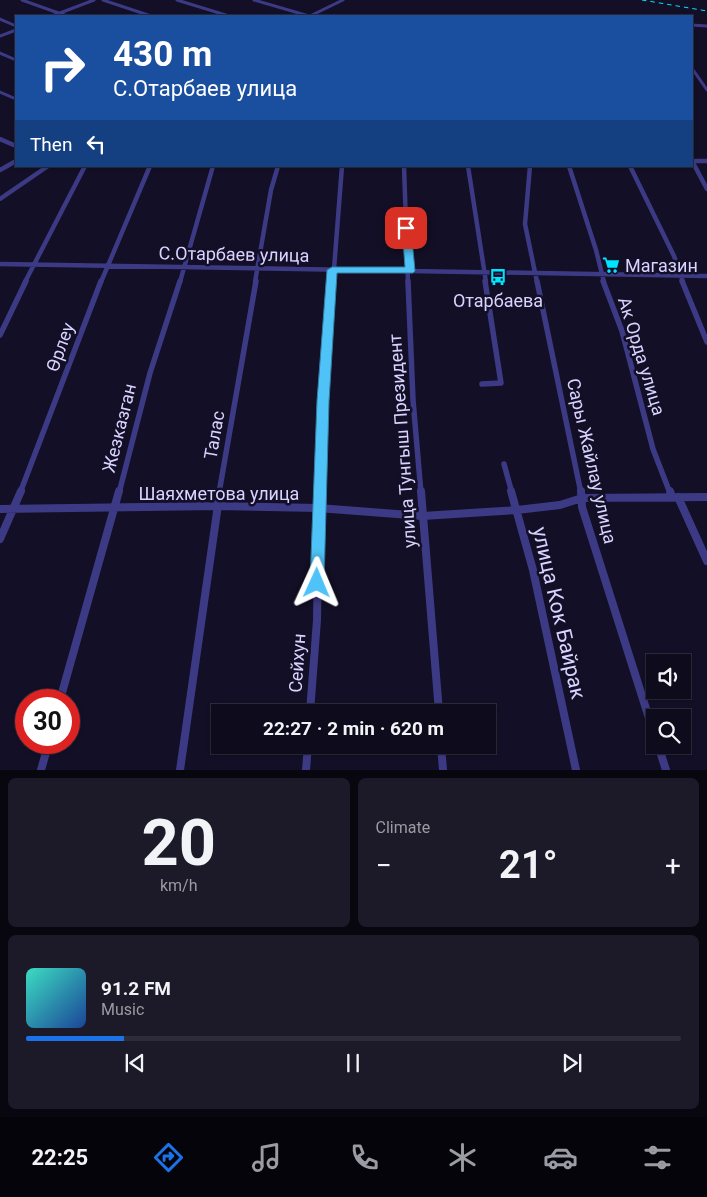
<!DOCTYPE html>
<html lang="en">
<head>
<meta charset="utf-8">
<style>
  :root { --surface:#0e0b1c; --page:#1c1929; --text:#f1f3f6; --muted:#9b9ba3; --line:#2e2b3b; --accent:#1a73e8 }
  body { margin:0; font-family:Roboto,sans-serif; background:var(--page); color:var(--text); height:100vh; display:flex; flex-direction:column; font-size:19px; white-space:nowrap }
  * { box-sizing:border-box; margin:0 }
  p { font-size:16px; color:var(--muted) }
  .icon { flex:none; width:28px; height:28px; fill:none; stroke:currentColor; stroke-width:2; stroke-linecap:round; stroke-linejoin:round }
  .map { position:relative; height:770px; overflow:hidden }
  .details { display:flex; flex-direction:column; gap:8px; padding:8px; background:#08060f; flex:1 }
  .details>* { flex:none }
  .hud { position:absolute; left:15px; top:15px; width:678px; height:152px; border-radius:0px; box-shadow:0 1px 4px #0004,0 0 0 1px var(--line); background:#1a4fa0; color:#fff; overflow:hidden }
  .tools { position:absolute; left:646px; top:654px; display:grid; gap:10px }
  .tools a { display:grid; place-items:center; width:45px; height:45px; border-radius:0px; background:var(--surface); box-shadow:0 1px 4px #0004,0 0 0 1px var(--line); font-size:25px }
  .speed { position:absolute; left:15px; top:689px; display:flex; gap:10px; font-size:25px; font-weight:700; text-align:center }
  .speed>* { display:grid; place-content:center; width:65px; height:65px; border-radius:50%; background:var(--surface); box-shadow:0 1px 4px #0004,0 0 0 1px var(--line); line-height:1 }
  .speed .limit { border:8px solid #d22; background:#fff; color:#111 }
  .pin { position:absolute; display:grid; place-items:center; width:42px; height:42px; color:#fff; margin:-21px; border-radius:10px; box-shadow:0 2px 8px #0006 }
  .me { position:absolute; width:55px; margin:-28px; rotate:1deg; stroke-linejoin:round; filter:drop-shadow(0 0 4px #0008) }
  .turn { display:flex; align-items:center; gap:18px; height:105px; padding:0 15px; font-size:22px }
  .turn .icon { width:65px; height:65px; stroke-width:2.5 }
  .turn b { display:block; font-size:35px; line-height:42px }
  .then { display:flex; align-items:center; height:48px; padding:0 15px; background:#0003; gap:10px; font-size:19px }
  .big { font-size:38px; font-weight:700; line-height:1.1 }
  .details .card { flex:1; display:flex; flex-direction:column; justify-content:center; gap:8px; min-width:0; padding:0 18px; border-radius:8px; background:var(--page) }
  .details .dial { align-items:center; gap:0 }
  .dial b { font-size:65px; line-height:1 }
  .song { display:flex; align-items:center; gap:15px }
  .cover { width:60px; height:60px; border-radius:8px; background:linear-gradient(135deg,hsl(170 70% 55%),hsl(220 70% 35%)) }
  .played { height:5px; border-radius:2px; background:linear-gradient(90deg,var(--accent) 15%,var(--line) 15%) }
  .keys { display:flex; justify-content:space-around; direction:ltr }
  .heat { display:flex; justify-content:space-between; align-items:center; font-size:28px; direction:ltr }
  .details .tiles { flex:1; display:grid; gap:8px; grid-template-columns:1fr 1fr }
  .card:last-child { grid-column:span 2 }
  .trip { position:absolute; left:211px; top:704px; width:285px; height:50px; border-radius:0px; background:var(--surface); box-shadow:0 1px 4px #0004,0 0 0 1px var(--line); font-weight:700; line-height:50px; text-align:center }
  .tabs { display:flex; height:80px; justify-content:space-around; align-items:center; background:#06040b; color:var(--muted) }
  .tabs .icon { width:35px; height:35px }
  .tabs .current { color:var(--accent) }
  .tabs b { font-size:22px; color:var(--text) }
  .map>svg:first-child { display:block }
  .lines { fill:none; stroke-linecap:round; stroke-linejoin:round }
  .minor-far3 { stroke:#3d3a85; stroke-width:3 }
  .minor-far2 { stroke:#3d3a85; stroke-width:4.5 }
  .minor-far1 { stroke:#3d3a85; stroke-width:5.5 }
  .minor { stroke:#3d3a85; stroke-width:8 }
  .rail { stroke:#00e5ff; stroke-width:1; stroke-dasharray:4.5 4; stroke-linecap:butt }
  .route { fill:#4fc3f7; stroke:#337fa1 }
  .labels { text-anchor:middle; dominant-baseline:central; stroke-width:5; stroke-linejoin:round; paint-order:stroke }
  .street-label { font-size:18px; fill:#d9d4ff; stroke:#130f26 }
  .poi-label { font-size:18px; fill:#d9d4ff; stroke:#130f26; text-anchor:start }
  .near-street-label { font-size:21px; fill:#d9d4ff; stroke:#130f26 }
</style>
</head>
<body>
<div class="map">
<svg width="707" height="770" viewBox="0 0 707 770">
  <rect width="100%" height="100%" fill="#130f26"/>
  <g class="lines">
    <path class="minor-far3" d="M 22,0 L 67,16
      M 103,0 L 151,16
      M 177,0 L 229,16
      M 254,0 L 309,16
      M 52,16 L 94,0
      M 310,16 L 343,0
      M 0,19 L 16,26
      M 691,25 L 707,26
      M 0,36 L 16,30
      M 0,53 L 16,60
      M 691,67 L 707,90
      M 0,92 L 16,99"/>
    <path class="minor-far2" d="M 0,139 L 16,146
      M 691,159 L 707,189
      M 691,161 L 707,161
      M 404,166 L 408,282
      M 468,166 L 486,282
      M 530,166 L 525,224 L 537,282
      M 569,166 L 596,250 L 604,282
      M 630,166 L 674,256 L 683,282
      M 0,170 L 16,161
      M 0,199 L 48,166
      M 0,264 L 707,276
      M 25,282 L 85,166
      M 101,282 L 150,166
      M 180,282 L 213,166
      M 255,282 L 271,190 L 278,166
      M 333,282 L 342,166"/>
    <path class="minor-far1" d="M 408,281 L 413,400 L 421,493
      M 537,281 L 581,493
      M 603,281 L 622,331 L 653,449 L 670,493
      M 682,281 L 707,342
      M 0,335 L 26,281
      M 482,384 L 501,383 L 485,281
      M 504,464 L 512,493
      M 20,493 L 101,281
      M 119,493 L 150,373 L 180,281
      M 219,493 L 256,281
      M 319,493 L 323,401 L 333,281"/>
    <path class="minor" d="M 421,491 L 439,712
      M 511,491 L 533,570 L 576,770
      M 581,491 L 582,507 L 655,737
      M 670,491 L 672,497
      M 678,497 L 707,561
      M 0,509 L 217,506 L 318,508 L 423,516 L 517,510 L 560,505 L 582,498 L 707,497
      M 0,539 L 21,491
      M 60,700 L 119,491
      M 310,712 L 317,620 L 319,491
      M 441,745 L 443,770
      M 658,745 L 666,770
      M 41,770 L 49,742
      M 180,770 L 220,491
      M 306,770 L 308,745"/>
    <path class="rail" d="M 642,0 L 707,11"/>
  </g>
  <path class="route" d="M 406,226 L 411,228 L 415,271 L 413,273 L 337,273 L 329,401 L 324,583 L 322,588 L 317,590 L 312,588 L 310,583 L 317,401 L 327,270 L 332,267 L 405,267 L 402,228 Z"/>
  <defs>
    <g id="supermarket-bare" transform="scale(1.35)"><path d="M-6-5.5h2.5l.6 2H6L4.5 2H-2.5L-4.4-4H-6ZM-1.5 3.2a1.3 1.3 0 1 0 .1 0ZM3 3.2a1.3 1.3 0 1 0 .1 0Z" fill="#00e5ff" stroke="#130f26" stroke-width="2.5" paint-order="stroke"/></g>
    <g id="bus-bare" transform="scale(1.35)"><path d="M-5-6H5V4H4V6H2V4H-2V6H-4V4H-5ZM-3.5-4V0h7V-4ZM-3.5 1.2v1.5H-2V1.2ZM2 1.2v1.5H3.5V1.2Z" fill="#00e5ff" stroke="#130f26" stroke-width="2.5" paint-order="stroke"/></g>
  </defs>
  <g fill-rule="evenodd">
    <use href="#supermarket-bare" x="611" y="265"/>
    <use href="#bus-bare" x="498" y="277"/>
  </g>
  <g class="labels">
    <g class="street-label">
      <text transform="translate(234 254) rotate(1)">С.Отарбаев улица</text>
      <text transform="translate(60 347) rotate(-70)">Өрлеу</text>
      <text transform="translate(642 356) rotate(73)">Ак Орда улица</text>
      <text transform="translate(119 428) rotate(-76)">Жезказган</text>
      <text transform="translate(214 435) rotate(-80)">Талас</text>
      <text transform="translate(402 441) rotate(-94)">улица Тунгыш Президент</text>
      <text transform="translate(592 461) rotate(77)">Сары Жайлау улица</text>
      <text x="219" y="493">Шаяхметова улица</text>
      <text transform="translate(297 663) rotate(-86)">Сейхун</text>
    </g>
    <g class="poi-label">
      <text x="625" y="265">Магазин</text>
      <text x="498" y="300" text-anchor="middle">Отарбаева</text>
    </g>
    <g class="near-street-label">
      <text transform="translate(559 613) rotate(77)">улица Кок Байрак</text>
    </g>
  </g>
</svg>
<div class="tools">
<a><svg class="icon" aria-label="sound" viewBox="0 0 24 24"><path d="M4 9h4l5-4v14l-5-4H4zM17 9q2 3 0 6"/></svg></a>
<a><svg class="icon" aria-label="search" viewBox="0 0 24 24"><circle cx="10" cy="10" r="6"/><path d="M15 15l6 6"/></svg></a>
</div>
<div class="speed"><div class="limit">30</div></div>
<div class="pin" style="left:406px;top:228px;background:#d93025"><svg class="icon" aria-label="arrive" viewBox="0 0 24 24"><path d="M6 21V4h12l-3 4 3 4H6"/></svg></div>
<svg class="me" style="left:317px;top:583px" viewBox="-20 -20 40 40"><path d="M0-17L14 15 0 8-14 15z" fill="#4fc3f7" stroke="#fff" stroke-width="4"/></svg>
<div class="trip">22:27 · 2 min · 620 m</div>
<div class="hud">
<div class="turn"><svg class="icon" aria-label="right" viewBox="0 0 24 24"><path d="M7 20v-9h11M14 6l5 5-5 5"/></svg><div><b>430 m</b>С.Отарбаев улица</div></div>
<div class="then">Then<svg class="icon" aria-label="left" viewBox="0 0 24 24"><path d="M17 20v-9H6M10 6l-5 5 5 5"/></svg></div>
</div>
</div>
<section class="details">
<div class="tiles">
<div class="card dial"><b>20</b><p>km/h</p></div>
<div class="card"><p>Climate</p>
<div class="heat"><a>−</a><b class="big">21°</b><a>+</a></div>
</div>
<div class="card">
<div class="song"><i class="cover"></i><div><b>91.2 FM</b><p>Music</p></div></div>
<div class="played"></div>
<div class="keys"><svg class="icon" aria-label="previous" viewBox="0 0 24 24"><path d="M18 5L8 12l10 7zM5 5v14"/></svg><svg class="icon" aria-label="pause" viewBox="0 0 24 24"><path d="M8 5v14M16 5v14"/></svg><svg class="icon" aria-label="next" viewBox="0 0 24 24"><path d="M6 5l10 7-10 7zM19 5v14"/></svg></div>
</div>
</div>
</section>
<nav class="tabs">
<b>22:25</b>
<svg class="icon current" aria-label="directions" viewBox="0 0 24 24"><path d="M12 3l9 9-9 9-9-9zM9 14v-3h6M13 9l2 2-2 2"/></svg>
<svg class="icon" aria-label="music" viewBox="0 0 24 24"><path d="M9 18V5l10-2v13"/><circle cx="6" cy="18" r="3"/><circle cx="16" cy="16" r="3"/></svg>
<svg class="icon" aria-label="phone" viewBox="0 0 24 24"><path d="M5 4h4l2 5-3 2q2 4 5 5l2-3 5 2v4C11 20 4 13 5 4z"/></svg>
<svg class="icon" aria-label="climate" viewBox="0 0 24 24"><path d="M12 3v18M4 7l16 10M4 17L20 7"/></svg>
<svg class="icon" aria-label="car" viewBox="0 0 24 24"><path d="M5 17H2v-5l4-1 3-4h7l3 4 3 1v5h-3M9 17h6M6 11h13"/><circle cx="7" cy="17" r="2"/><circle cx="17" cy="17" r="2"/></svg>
<svg class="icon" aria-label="filters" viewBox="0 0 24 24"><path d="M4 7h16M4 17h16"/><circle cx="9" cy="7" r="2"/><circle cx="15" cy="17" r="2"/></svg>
</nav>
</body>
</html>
